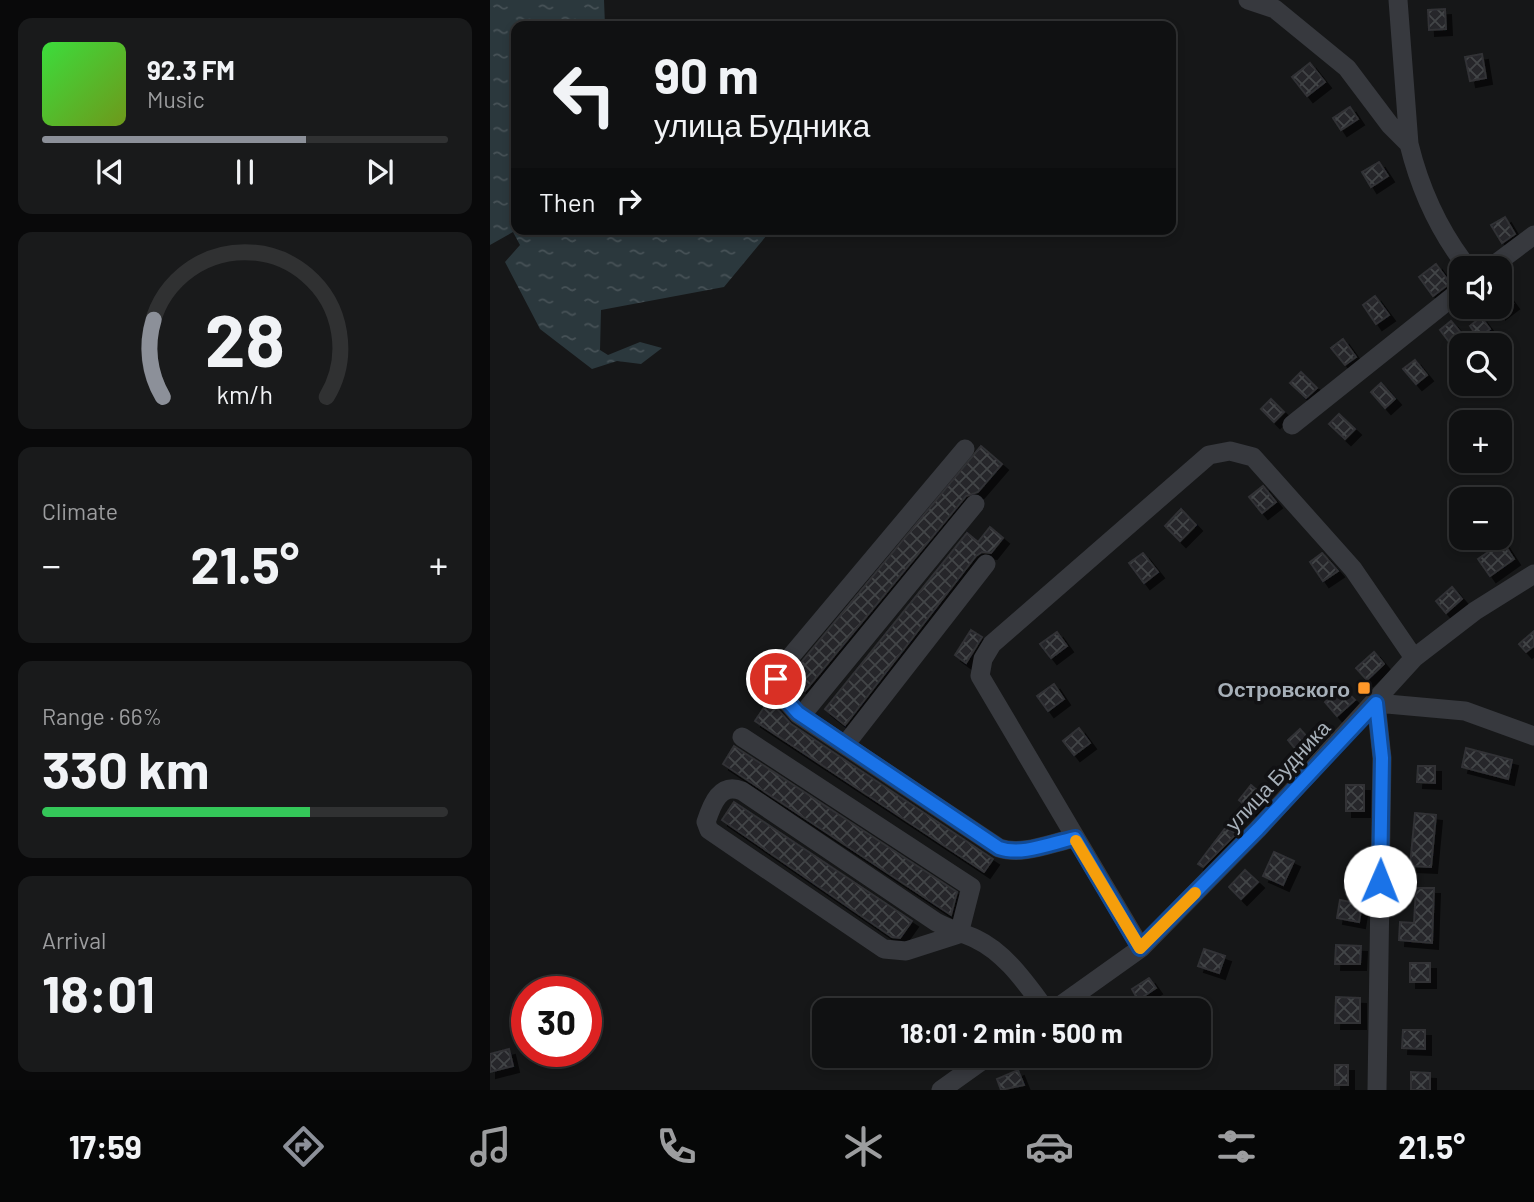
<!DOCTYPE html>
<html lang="en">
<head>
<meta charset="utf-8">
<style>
  :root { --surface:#101112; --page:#191a1b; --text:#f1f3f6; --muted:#9c9d9f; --line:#303132; --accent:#8c9099 }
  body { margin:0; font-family:Barlow,sans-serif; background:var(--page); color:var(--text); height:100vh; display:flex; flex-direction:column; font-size:26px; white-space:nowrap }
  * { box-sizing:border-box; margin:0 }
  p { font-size:23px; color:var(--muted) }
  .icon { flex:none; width:38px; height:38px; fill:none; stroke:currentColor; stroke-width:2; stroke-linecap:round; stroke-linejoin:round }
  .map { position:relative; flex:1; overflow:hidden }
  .side { display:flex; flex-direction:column; gap:18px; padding:18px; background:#09090a; width:490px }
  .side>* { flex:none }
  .top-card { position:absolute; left:21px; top:21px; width:665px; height:214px; border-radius:14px; box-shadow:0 4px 10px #0003,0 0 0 2px var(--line); background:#101112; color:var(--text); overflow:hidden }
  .fabs { position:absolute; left:959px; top:256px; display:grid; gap:14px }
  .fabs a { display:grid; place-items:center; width:63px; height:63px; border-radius:14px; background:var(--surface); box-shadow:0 4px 10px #0003,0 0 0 2px var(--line); font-size:35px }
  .speed { position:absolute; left:21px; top:976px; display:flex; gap:14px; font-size:35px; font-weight:700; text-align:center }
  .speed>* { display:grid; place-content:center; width:91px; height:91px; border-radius:50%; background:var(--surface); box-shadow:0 4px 10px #0003,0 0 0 2px var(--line); line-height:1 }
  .speed .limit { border:10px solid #d22; background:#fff; color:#111 }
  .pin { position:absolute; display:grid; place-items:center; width:60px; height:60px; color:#fff; margin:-30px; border:4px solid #fff; border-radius:50%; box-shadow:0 2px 7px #0007 }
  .me { position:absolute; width:77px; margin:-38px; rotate:1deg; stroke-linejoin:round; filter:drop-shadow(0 0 5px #0008) }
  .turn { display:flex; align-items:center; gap:24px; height:147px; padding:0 28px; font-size:32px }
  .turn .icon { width:91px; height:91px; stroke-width:2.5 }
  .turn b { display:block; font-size:49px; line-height:60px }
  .then { display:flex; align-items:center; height:66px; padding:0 28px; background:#0003; gap:14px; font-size:26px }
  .big { font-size:52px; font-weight:700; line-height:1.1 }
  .side .card { flex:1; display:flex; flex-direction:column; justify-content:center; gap:10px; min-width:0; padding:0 24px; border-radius:14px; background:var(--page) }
  .side .dial { align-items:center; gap:0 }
  .dial svg { height:182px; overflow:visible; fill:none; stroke:var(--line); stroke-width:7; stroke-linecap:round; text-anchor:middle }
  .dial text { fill:var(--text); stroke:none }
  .song { display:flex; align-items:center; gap:21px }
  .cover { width:84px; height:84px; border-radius:10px; background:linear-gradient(135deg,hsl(120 70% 55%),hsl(80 70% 35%)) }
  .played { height:7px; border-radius:4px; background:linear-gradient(90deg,var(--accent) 65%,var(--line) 65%) }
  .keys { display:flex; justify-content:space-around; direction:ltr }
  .heat { display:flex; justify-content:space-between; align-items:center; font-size:38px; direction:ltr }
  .charge { height:10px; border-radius:5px; background:linear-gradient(90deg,#34c759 66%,var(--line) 0) }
  .trip { position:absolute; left:322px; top:998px; width:399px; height:70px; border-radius:14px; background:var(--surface); box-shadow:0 4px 10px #0003,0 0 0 2px var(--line); font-weight:700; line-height:70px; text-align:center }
  .menu { display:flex; height:112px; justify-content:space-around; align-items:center; background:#060707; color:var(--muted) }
  .menu .icon { width:49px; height:49px }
  .menu .selected { color:var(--accent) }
  .menu b { font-size:32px; color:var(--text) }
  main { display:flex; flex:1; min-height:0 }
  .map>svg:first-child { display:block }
  .water { fill:url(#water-ripples) }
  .building { fill:url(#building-cross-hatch); stroke:#303135; stroke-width:2; filter:url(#shadow) }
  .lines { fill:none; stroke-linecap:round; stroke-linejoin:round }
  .minor { stroke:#37393e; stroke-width:19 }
  .route-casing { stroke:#114b97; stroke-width:18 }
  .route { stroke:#1a73e8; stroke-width:12 }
  .slow { stroke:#f59e0b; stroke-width:12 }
  .poi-dot { fill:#fe9729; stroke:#111113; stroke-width:2.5 }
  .labels { text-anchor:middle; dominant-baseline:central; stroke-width:7; stroke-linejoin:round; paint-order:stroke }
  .poi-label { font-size:21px; font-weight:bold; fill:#a7b0b9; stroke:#111113; text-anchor:end }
  .street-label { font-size:21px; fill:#a7b0b9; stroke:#111113 }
</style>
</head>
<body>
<main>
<section class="side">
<div class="card">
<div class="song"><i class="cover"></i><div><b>92.3 FM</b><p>Music</p></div></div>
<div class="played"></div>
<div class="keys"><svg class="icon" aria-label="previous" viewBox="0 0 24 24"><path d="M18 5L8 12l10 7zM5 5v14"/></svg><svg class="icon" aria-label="pause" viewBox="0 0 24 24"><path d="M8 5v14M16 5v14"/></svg><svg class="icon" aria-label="next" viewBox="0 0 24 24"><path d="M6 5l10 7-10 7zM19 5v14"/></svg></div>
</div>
<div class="card dial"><svg viewBox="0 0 100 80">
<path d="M14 69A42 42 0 1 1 86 69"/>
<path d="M14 69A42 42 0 0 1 10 35" stroke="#8c9099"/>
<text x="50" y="56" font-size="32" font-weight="700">28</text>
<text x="50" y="72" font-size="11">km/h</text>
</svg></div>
<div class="card"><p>Climate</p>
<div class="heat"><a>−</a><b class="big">21.5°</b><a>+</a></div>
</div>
<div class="card"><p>Range · 66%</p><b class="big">330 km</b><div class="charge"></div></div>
<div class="card"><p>Arrival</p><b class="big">18:01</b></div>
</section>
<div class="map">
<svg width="1044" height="1090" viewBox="0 0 1044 1090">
  <defs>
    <pattern id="water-ripples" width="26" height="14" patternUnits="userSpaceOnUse" patternTransform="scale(1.75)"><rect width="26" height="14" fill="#2b383d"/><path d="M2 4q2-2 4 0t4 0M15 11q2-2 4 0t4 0" fill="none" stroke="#475257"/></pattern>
    <pattern id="building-cross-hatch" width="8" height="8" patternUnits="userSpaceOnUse" patternTransform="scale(1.75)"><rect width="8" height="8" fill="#26272a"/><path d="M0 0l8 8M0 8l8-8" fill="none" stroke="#434447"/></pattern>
    <filter id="shadow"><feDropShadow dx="6" dy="6" stdDeviation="0" flood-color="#0009"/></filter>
  </defs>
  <rect width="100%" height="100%" fill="#161718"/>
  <path class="water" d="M 0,0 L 114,0 L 115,26 L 26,26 L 26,229 L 282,229 L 234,287 L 111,310 L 110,350 L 118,355 L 150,342 L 172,348 L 151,364 L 127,361 L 102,369 L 50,329 L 15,262 L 30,245 L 23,232 L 0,245 Z"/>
  <path class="building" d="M 955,9 L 956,29 L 939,30 L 938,10 Z
    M 992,54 L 996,78 L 980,81 L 975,57 Z
    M 820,63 L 835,82 L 817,96 L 802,77 Z
    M 860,107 L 868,119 L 851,130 L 843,118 Z
    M 889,162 L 898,176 L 881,187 L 872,172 Z
    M 1015,217 L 1025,234 L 1012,243 L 1001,225 Z
    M 946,264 L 960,283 L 943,296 L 929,277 Z
    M 1010,285 L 1023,303 L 1010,313 Z
    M 885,296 L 899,315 L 886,324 L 873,305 Z
    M 991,317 L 1000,329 L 988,338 L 980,326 Z
    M 961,321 L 972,334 L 960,343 L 950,330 Z
    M 853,339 L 866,357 L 855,365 L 841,348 Z
    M 925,360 L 937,375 L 926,384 L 913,369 Z
    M 811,372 L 827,388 L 816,398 L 800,383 Z
    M 891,383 L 905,399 L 895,408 L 881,392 Z
    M 781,399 L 794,412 L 784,422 L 771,409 Z
    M 849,414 L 865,429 L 855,439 L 839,424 Z
    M 491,446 L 512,464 L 488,492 L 476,496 L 315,691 L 299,677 Z
    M 773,486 L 786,502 L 772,513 L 759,497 Z
    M 691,509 L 706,525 L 690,541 L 675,526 Z
    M 500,527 L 513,538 L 501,553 L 492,552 L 486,556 L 355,725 L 335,709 L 477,533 L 488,542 Z
    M 1013,542 L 1024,559 L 1000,576 L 988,559 Z
    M 653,553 L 668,572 L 654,583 L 639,563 Z
    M 832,553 L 848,571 L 833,581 L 820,562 Z
    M 962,587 L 972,599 L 956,613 L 946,601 Z
    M 481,630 L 492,637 L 476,663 L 465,655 Z
    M 1044,631 L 1044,646 L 1036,652 L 1029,644 Z
    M 567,632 L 577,646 L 561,658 L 550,644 Z
    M 884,652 L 894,664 L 877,680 L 866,668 Z
    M 564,684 L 574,699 L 558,711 L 547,696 Z
    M 852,687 L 865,700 L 847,716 L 835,702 Z
    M 279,700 L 301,724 L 503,859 L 494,872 L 265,721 Z
    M 589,728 L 600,743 L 584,755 L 573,741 Z
    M 810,729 L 825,746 L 812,757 L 798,740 Z
    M 244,746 L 467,892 L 461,915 L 233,764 Z
    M 976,748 L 1022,760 L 1018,779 L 972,767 Z
    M 928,766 L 945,766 L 945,783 L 927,782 Z
    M 761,785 L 776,798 L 764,813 L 749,800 Z
    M 856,785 L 874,785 L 874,811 L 856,811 Z
    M 244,802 L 422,921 L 410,938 L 402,937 L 232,820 Z
    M 925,813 L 946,815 L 941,867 L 920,866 Z
    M 736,827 L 746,834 L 713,867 L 708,864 Z
    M 784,852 L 804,861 L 793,885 L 773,876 Z
    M 755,870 L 768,882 L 751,899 L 739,887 Z
    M 926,888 L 944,888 L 942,943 L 909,940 L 910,922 L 924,923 Z
    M 850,900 L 872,904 L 869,922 L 847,918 Z
    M 846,945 L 871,946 L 870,964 L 845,964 Z
    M 714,949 L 735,956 L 729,973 L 708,966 Z
    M 920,963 L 940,963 L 940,982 L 920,982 Z
    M 659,978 L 666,988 L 648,1000 L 642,989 Z
    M 846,997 L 870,998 L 870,1023 L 845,1023 Z
    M 913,1030 L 935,1030 L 935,1049 L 912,1048 Z
    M 19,1049 L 23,1066 L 0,1072 L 0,1054 Z
    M 845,1065 L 858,1065 L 858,1085 L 845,1085 Z
    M 528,1070 L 534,1085 L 511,1090 L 507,1079 Z
    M 921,1072 L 940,1073 L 940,1090 L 921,1090 Z"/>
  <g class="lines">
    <path class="minor" d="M 758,0 L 785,9 L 857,68 L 900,125 L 919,144
      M 908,0 L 919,144 C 930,189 949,231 978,268
      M 1000,268 L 1044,235
      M 802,425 L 971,290
      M 475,449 L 286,674 L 289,692 L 308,714 L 509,848 C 532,856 561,843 585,838
      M 311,716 L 485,504
      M 252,737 L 481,887 L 469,934
      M 355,745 L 496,564
      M 469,934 L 416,951 L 394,949 L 219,830 L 216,822 C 222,804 230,782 252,791 L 446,922 C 459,929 473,933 486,939 C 516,953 537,985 556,1010
      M 651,948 L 490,676 L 493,659 L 502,644 L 719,455 L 740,451 L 763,457 L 863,569 L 924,658
      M 564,1010 L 651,948 L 768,829 L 924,658 L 985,611 L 1044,574
      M 451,1090 L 500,1055
      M 887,1090 L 892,758 L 886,703 L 975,711 L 1044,736"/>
  </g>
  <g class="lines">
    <g class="route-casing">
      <path id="route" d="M 286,679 L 289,692 L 308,713 L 509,848 C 532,856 561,843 585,838 L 650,948 L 768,829 L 886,703 L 892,758 L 890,881"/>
    </g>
    <use href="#route" class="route"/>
    <path class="slow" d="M 586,841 L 650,948 L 705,893"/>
  </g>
  <rect class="poi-dot" x="867" y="681" width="14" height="14" rx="3.5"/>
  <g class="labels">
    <g class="poi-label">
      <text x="860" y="688">Островского</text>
    </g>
    <g class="street-label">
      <text transform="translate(787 775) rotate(-47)">улица Будника</text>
    </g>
  </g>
</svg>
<div class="fabs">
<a><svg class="icon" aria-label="sound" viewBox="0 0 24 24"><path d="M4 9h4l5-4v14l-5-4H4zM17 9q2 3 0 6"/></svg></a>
<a><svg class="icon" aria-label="search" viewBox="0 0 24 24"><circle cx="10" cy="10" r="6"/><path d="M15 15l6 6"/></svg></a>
<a>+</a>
<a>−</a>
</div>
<div class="speed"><div class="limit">30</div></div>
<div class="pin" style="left:286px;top:679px;background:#d93025"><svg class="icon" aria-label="arrive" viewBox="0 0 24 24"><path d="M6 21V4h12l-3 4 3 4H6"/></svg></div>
<svg class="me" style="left:890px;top:881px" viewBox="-20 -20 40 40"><circle r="19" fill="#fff"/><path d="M0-13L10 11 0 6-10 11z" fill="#1a73e8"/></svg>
<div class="trip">18:01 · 2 min · 500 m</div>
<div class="top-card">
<div class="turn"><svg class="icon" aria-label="left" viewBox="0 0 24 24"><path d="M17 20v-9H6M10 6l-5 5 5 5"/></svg><div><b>90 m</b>улица Будника</div></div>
<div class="then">Then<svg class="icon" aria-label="right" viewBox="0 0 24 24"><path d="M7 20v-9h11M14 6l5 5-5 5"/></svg></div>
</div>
</div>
</main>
<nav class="menu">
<b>17:59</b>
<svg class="icon selected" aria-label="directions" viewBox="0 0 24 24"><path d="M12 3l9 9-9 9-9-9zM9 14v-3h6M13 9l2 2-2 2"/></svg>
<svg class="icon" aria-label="music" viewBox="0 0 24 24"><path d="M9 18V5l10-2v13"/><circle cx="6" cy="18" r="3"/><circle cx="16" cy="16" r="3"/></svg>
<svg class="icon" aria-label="phone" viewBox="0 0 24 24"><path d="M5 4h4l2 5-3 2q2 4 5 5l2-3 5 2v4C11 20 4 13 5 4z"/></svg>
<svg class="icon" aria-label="climate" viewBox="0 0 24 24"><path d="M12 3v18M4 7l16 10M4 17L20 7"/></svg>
<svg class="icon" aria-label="car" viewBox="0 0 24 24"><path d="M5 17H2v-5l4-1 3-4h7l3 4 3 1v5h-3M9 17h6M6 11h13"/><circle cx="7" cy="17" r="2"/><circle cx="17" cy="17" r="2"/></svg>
<svg class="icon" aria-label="filters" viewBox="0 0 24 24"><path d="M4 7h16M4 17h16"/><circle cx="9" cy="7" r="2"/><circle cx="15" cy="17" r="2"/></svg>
<b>21.5°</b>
</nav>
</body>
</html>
